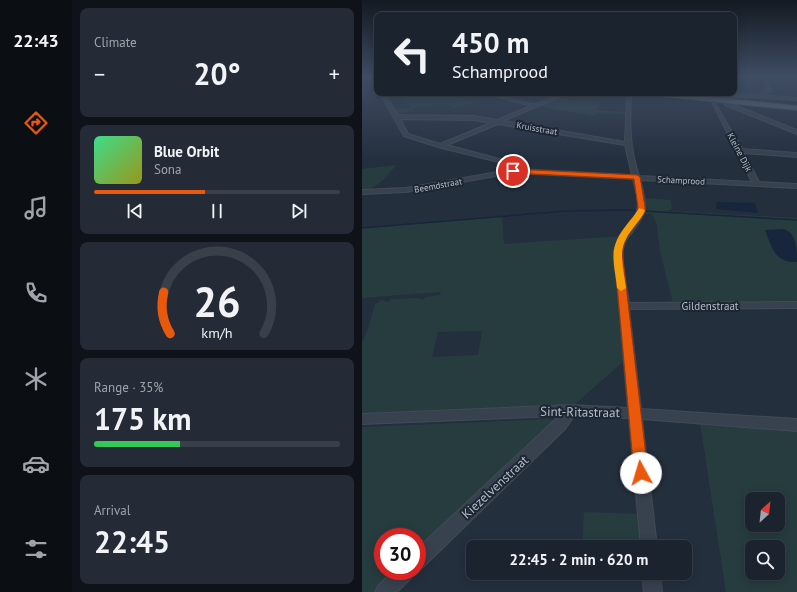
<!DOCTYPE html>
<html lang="en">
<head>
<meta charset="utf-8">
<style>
  :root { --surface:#1b232e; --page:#242b36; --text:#f1f3f6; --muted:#a0a4aa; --line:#39404a; --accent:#ea580c }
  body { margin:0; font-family:"PT Sans",sans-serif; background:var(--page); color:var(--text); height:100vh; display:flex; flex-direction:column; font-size:15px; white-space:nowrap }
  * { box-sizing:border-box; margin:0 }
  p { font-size:13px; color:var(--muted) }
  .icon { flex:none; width:22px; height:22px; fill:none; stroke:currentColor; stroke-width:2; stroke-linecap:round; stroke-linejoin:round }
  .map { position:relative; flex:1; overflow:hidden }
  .panel { display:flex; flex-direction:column; gap:8px; padding:8px; background:#0f1319; width:290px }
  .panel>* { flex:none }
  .hud { position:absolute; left:12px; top:12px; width:363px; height:84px; border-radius:8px; box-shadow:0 2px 10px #0003,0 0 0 1px var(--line); background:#1b232e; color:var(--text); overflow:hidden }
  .needle { width:26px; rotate:27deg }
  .fabs { position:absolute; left:383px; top:492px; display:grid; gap:8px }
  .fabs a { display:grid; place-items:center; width:40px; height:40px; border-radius:8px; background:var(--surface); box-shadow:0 2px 10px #0003,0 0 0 1px var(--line); font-size:20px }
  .speed { position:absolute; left:12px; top:528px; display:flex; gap:8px; font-size:20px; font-weight:700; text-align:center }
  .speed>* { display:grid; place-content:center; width:52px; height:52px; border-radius:50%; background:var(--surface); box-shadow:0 2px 10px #0003,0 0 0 1px var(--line); line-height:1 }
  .speed .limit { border:6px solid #d22; background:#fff; color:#111 }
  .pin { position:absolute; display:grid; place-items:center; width:34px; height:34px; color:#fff; margin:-17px; border:2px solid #fff; border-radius:50%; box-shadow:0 1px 4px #0007 }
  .me { position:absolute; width:44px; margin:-22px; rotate:354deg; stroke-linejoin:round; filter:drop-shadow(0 0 3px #0008) }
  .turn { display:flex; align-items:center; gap:14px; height:84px; padding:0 12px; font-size:18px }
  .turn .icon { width:52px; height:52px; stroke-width:2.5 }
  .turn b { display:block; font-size:28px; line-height:34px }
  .big { font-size:30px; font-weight:700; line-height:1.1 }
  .panel .tile { flex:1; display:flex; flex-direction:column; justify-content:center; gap:6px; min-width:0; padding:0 14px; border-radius:8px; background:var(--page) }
  .panel .dial { align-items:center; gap:0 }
  .dial svg { height:104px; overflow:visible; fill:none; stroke:var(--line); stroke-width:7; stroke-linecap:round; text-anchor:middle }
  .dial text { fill:var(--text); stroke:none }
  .song { display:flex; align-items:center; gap:12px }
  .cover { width:48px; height:48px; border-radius:6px; background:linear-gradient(135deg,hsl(150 70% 55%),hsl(60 70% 35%)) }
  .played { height:4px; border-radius:2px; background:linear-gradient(90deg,var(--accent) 45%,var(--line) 45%) }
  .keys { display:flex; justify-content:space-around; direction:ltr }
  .heat { display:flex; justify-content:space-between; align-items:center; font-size:22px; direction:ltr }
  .charge { height:6px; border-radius:3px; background:linear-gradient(90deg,#34c759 35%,var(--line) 0) }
  .trip { position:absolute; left:104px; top:540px; width:226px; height:40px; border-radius:8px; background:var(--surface); box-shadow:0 2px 10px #0003,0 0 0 1px var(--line); font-weight:700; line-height:40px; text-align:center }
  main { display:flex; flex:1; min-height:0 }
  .tab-bar { display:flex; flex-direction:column; width:72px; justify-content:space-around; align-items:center; background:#0b0e12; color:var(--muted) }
  .tab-bar .icon { width:28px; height:28px }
  .tab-bar .selected { color:var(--accent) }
  .tab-bar b { font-size:18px; color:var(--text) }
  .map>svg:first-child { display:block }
  .green { fill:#263c3f; fill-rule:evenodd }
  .water { fill:#17263c }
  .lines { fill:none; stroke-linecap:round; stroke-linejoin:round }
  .stream { stroke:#17263c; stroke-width:1.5 }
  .minor-casing { stroke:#414a57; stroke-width:2 }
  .major-casing { stroke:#414a57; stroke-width:2 }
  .minor { fill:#38414e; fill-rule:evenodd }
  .major { fill:#56606e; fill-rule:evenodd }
  .route { fill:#ea580c; stroke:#983908 }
  .slow { fill:#f59e0b }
  .labels { text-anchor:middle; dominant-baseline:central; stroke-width:4; stroke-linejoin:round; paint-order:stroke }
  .far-street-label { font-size:9px; fill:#b4bcc9; stroke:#1d2633 }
  .street-label { font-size:11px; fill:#b4bcc9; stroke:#1d2633 }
  .near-street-label { font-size:13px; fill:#b4bcc9; stroke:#1d2633 }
</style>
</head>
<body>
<main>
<nav class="tab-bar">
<b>22:43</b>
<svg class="icon selected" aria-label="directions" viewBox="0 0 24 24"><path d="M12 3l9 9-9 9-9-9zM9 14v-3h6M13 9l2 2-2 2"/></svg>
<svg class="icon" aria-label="music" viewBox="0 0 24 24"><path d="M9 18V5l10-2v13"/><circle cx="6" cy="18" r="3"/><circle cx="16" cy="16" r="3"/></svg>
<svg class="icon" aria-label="phone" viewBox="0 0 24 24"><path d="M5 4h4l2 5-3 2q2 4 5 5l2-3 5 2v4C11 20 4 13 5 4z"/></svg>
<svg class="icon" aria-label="climate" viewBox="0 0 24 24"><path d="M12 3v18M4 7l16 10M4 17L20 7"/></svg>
<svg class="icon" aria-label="car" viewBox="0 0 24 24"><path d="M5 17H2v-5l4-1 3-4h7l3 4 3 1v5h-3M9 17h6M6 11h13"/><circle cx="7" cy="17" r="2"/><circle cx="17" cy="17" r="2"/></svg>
<svg class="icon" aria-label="filters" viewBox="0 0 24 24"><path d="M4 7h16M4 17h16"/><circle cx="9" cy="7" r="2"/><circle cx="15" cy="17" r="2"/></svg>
</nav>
<section class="panel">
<div class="tile"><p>Climate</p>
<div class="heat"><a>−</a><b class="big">20°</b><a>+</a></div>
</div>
<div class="tile">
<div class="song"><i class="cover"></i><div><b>Blue Orbit</b><p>Sona</p></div></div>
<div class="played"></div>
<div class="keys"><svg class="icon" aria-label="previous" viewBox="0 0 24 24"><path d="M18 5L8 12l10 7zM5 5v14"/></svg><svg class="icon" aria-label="pause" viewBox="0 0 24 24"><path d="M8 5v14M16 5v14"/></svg><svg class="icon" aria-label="next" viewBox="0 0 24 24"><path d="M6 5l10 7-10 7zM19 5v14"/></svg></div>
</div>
<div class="tile dial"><svg viewBox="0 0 100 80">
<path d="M14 69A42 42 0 1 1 86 69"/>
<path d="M14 69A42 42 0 0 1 9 37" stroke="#ea580c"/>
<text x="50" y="56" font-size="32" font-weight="700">26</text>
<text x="50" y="72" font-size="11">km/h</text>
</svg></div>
<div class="tile"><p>Range · 35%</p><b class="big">175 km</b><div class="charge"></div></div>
<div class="tile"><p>Arrival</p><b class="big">22:45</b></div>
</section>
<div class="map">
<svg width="435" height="592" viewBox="0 0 435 592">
  <rect width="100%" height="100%" fill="#242f3e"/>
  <path class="green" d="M 65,93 L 105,93 L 93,97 L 116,101 L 93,108 L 81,104 L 50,108 L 51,111 L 34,114 L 33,110 L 49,108 L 43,98 Z
    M 194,98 L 232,102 L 231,104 L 239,104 L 234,110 L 264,112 L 264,115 L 236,113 L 232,116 L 177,106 Z
    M 34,165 C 26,175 14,190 0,191 L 0,169 Z
    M 281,198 L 309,200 L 310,209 L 305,211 L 435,218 L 435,302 L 311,303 L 298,251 L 295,225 L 290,214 L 281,213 Z
    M 140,216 L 142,244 L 258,236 L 253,244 L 252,250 L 257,324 L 263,360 L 211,406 L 65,413 L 0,414 L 0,343 L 6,329 L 13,304 L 20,300 L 26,302 L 29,299 L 56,298 L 61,300 L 64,297 L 78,295 L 79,292 L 0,298 L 0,228 ZM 120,331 L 116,355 L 70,357 L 76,332 Z
    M 186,419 L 192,420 L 192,424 L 55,551 L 55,537 L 21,537 L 21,571 L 34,571 L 11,592 L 0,592 L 0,427 Z
    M 338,423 L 435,430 L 435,592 L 364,592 ZM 390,499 L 416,499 L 416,525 L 390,525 ZM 390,547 L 416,547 L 416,573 L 390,573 Z
    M 222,512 L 278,514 L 281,547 L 220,547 Z"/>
  <path class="water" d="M 355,202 L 393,203 L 396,213 L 354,209 Z
    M 421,229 C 435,232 435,250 435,262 C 412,263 410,247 403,230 Z"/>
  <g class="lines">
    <path class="stream" d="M 0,228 L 204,211 L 265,210 L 435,220"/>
    <g class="minor-casing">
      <path id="minor" d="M 9,77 L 13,77 L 15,87 L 13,86 Z
        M 401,77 L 405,77 L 409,90 L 401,95 L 435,98 L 435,100 L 387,97 L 350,98 L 380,149 L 435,153 L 435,157 L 382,153 L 397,182 L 435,184 L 435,188 L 278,180 C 285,203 286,212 271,231 C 266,237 261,243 261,250 C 259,262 265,289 267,303 L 435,302 L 435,308 L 267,309 L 279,409 L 435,419 L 435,431 L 280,419 L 295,547 L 279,547 L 267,418 L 212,416 L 203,429 L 61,567 L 55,570 L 55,549 L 197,416 L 0,424 L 0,414 L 209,405 L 266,408 L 252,251 C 256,237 267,229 273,217 C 279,205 274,191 271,179 L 151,173 L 44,192 L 0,194 L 0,190 L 44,188 L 147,170 L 147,166 L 145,164 L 76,147 L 42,136 L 18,93 L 22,93 L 36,115 L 112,116 L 135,120 L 169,106 L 123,93 C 136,93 165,106 174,104 C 186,101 194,93 206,93 L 141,121 L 263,142 L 265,93 L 269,93 C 268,124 267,146 277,176 L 390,182 L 348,98 L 344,99 L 342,98 L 350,95 L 360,94 L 395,95 L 405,90 ZM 38,119 L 112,120 L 129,123 L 78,144 L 46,134 ZM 136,124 L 263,145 L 270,175 L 154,169 L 153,165 L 149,162 L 85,145 Z
        M 364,100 L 367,103 L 435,130 L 435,134 L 363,105 L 362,101 Z
        M 31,571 L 53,571 L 50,577 L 35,592 L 13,592 L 16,586 Z
        M 280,573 L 298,573 L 300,592 L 282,592 Z"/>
    </g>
    <g class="major-casing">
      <path id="major" d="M 285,93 L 304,93 L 435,106 L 435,110 L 288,95 Z"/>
    </g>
    <use href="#minor" class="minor"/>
    <use href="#major" class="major"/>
  </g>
  <linearGradient id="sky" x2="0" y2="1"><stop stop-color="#141a22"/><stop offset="0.48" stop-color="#3f4d63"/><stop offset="1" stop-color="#3f4d63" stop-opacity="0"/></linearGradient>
  <rect width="435" height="160" fill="url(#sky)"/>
  <path class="route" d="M 149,169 L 275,175 L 278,177 L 283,207 L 283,212 L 264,238 L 260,251 L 286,473 L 284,477 L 279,479 L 274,477 L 272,473 L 252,251 L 257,237 L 276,212 L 276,207 L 272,179 L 151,173 L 148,171 Z"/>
  <path class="slow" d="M 277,208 L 283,210 C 279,221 269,228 264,239 C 256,252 262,273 264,288 L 259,291 L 255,288 C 254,275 249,258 253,245 C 257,231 270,220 277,208 Z"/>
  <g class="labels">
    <g class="far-street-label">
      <text transform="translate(175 128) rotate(10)">Kruisstraat</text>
      <text transform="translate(378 152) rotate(62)">Kleine Dijk</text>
      <text transform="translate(319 180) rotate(3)">Schamprood</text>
      <text transform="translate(76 185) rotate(-10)">Beemdstraat</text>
    </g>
    <g class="street-label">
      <text x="348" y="306">Gildenstraat</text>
    </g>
    <g class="near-street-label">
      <text transform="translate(218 412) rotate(1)">Sint-Ritastraat</text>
      <text transform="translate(133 487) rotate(-43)">Kiezelvenstraat</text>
    </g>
  </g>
</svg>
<div class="fabs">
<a><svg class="needle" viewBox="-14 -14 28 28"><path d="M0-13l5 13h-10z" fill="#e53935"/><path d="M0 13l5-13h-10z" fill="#a0a4aa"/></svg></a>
<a><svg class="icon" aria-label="search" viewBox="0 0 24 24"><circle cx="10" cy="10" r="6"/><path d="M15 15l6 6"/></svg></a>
</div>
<div class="speed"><div class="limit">30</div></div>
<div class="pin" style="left:151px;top:171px;background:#d93025"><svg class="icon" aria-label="arrive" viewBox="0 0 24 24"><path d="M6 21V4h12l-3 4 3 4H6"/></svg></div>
<svg class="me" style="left:279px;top:473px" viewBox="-20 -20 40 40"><circle r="19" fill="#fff"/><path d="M0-13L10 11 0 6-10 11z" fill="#ea580c"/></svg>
<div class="trip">22:45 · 2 min · 620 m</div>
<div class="hud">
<div class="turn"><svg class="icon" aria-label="left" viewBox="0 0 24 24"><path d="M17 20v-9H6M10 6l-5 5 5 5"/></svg><div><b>450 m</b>Schamprood</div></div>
</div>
</div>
</main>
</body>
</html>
